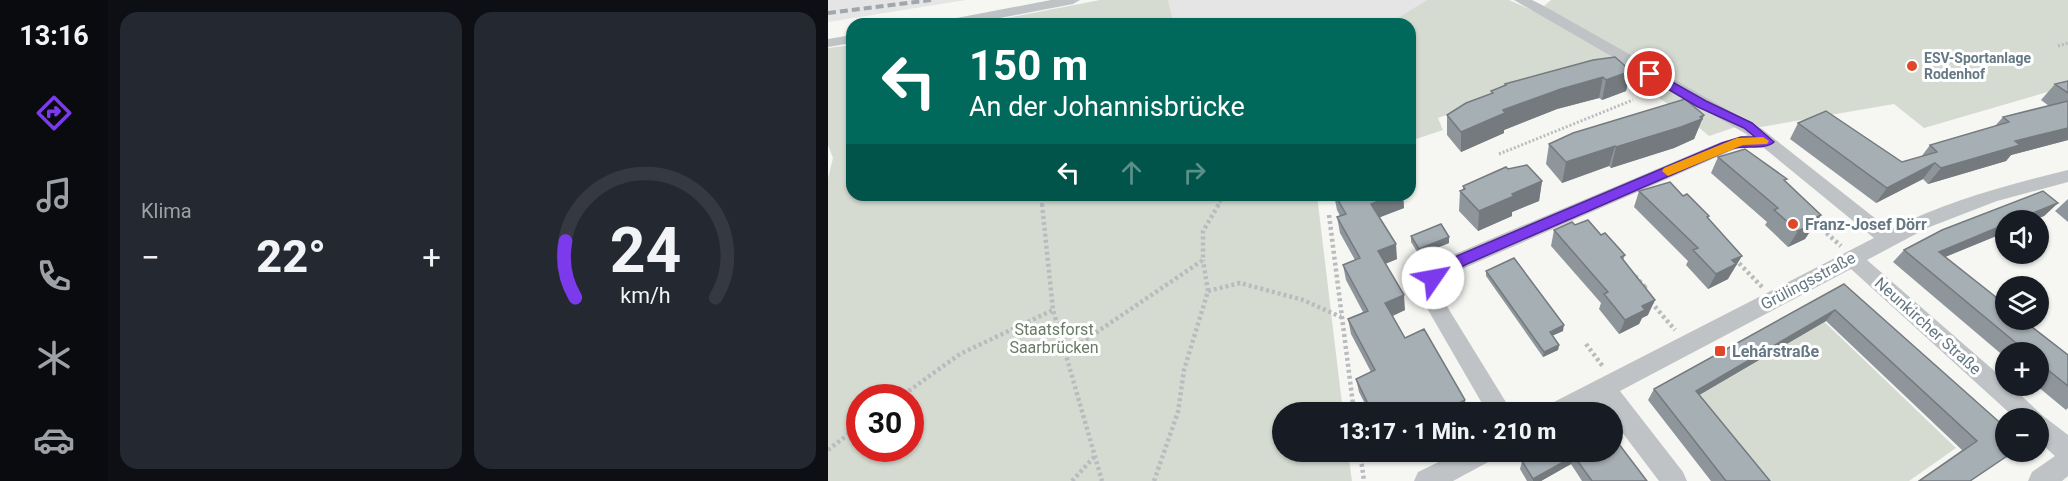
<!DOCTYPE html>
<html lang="de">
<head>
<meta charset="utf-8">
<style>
  :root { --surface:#171b24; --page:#242831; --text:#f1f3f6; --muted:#9ea1a6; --line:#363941; --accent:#7c3aed }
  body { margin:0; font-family:Roboto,sans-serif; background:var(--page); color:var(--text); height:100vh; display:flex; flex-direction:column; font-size:22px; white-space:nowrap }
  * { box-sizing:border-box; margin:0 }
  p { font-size:20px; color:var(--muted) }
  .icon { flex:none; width:33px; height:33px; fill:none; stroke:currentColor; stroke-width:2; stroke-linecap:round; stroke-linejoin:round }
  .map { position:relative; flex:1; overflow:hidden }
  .drawer { display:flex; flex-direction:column; gap:12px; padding:12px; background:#0d0f14; width:720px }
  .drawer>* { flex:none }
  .guide { position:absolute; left:18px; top:18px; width:570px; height:183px; border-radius:18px; box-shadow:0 2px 4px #0004; background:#00695c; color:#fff; overflow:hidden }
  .tools { position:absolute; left:1167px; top:210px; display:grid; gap:12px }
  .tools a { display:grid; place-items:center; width:54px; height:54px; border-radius:50%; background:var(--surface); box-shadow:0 2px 4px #0004; font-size:30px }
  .speed { position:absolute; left:18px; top:384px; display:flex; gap:12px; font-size:30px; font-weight:700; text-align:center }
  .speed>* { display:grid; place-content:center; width:78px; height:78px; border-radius:50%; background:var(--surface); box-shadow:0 2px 4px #0004; line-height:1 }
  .speed .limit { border:9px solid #d22; background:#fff; color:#111 }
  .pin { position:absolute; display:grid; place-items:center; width:51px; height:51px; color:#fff; margin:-26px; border:3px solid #fff; border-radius:50%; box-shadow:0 2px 6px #0007 }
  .me { position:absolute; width:66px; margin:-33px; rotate:57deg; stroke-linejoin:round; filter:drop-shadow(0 0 4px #0008) }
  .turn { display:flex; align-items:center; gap:21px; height:126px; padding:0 24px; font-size:27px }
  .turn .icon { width:78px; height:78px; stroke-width:2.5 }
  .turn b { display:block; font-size:42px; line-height:51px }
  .lanes { display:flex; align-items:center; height:57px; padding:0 24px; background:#0003; justify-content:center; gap:30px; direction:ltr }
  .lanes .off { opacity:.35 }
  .big { font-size:45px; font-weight:800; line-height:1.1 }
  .drawer .tile { flex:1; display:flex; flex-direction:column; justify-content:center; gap:9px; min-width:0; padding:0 21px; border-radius:18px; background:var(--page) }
  .drawer .dial { align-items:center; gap:0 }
  .dial svg { height:156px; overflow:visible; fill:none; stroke:var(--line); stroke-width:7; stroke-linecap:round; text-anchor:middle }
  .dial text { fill:var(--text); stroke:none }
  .heat { display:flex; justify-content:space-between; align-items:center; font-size:33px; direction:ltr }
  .drawer .tiles { flex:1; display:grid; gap:12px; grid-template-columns:repeat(2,1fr) }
  .trip { position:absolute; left:444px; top:402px; width:351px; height:60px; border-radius:30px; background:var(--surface); box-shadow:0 2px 4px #0004; font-weight:800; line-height:60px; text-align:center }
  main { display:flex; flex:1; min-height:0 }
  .tab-bar { display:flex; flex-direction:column; width:108px; justify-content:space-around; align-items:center; background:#090b0e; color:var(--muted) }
  .tab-bar .icon { width:42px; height:42px }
  .tab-bar .active { color:var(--accent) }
  .tab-bar b { font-size:27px; color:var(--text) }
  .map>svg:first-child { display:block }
  .built { fill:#e4e5e4 }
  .green { fill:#d6dbd2; fill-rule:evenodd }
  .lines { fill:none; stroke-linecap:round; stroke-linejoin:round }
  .path-far1 { stroke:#b9bcbe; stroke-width:3; stroke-dasharray:2 2; stroke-linecap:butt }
  .path { stroke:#b9bcbe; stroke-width:4.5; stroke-dasharray:3 3; stroke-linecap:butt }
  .minor { fill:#bfc3c6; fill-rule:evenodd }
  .rail { stroke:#a0a7ac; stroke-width:4; stroke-dasharray:8 4; stroke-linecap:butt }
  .wall { fill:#8f969b }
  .shaded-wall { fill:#747a7e }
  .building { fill:#a6afb4; stroke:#747a7e; stroke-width:1.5 }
  .route { fill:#7c3aed; stroke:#51269a; stroke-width:1.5 }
  .slow { fill:#f59e0b }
  .poi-dot { fill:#e04628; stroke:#fff; stroke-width:2 }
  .labels { text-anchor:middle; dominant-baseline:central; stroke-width:6; stroke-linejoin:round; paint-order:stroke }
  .far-poi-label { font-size:14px; font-weight:bold; fill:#657883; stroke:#fff; text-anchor:start }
  .poi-label { font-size:16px; font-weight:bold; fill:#657883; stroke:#fff; text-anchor:start }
  .street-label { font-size:16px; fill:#657883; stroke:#fff }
  .park-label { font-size:16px; fill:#6a7b64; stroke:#fff }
</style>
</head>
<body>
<main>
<nav class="tab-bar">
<b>13:16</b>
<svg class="icon active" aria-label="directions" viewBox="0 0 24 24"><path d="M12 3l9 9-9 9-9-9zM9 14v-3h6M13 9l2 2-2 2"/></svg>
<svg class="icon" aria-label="music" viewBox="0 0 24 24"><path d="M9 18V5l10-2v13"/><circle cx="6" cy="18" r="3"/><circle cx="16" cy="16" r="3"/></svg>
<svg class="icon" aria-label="phone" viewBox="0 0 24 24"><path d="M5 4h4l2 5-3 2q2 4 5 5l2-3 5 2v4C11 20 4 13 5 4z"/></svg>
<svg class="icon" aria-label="climate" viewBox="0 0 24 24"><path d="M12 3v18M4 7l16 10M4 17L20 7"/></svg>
<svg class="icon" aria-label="car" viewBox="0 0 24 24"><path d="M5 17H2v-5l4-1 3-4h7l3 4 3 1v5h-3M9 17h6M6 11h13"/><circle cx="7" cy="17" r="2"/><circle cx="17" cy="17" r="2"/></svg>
</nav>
<section class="drawer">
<div class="tiles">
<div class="tile"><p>Klima</p>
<div class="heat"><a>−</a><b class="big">22°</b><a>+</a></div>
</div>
<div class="tile dial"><svg viewBox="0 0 100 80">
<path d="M14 69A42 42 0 1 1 86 69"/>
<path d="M14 69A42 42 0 0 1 9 40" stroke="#7c3aed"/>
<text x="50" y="56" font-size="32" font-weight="700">24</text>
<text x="50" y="72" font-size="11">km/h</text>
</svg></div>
</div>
</section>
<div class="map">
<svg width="1240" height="481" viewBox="0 0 1240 481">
  <rect width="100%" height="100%" fill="#f6f6f3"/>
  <path class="built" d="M 0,0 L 138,0 L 0,22 Z
    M 340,0 L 599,0 L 564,24 L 346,24 Z"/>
  <path class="green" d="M 272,0 L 340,0 L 346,24 L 147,24 Z
    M 599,0 L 681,0 L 708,12 L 718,7 L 716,6 L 723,0 L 1240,0 L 1240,86 L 1096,128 L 1066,104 L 916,130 L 908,127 L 881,136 L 855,114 L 777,62 L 610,118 L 615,130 L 582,141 L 582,65 L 585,63 L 582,59 L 582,24 L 564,22 Z
    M 24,45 L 24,195 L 489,195 L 515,412 L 454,412 L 454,452 L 520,452 L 524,481 L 0,481 L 0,178 L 5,158 L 0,145 L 0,48 ZM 32,398 L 82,398 L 82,448 L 32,448 Z
    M 983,309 L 1128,448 L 1081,481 L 934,481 L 867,398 Z"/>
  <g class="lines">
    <path class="path-far1" d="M 1230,46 L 1240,43
      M 671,154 L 805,100
      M 213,195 L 214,206
      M 390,206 L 396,195"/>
    <path class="path" d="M 214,204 L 225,310 L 274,481
      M 501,215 L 526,412
      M 985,221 L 1013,246
      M 907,259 L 935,288
      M 807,276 L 817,287 L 814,289
      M 380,291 L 412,283 L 475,300 L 513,317
      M 823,302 L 847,330
      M 758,344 L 776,368
      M 238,353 L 375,260 L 375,231 L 391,204
      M 71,398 L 132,354 L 225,310
      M 0,450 L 32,425
      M 532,452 L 536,481
      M 244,481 L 267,456
      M 326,481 L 350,412 L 356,370 L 380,291 L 375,260"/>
    <path class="minor" d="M 223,0 L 252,0 L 245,4 L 141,24 L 111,24 L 118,20 Z
      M 686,0 L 704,0 L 716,6 L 934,129 L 1062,230 C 1118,201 1179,185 1240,170 L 1240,182 L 1169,201 L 1099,228 L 1039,260 L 1178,381 L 1178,386 L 1183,386 L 1214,415 L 1240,435 L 1240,476 L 1234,481 L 1200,481 L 1204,472 L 1227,456 L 1210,441 L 1210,418 L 1187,418 L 1023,269 L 792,391 L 855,472 L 859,481 L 831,481 L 784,419 L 784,412 L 780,412 L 772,402 L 752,412 L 718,412 L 722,404 L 1046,238 L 936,148 L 914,147 L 905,150 L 641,266 C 627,273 614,278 612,295 L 684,412 L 659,412 L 592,296 L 600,271 L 627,254 L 893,142 L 920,135 Z
      M 24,35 L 24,43 L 0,47 L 0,39 Z
      M 631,452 L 667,452 L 664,460 L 625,481 L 586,481 L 590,472 Z"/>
    <path class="rail" d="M 0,13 L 103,0"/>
  </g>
  <path class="wall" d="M 803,71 L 798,91 L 774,100 L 771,98 L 729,109 L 676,130 L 676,133 L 633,152 L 619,135 L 619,115 L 663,94 L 663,91 L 677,86 L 677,84 Z
    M 1240,81 L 1240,140 L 1183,155 L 1178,161 L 1100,184 L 1095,179 L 1048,203 L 962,139 L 970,123 L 1074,162 L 1093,157 L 1102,145 L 1167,126 L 1175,117 L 1221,106 L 1213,100 L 1227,84 Z
    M 876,115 L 866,139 L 846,148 L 783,168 L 781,166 L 734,183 L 718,164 L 721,144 Z
    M 890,157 L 958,182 L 993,215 L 977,239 L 960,247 L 937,225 L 939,222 L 883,173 Z
    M 680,169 L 714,181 L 711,201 L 684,212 L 684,216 L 650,231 L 631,211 L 632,191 L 635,189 L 635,186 Z
    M 811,191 L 855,196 L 881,216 L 880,219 L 905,271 L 903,272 L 900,279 L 880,289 L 858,265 L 860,261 L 806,207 Z
    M 1215,191 L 1230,203 L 1216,216 L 1205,220 L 1178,220 L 1178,232 L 1117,257 L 1178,305 L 1178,320 L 1195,320 L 1240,355 L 1240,408 L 1238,410 L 1209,386 L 1210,386 L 1210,352 L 1178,352 L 1178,358 L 1065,262 L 1076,250 L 1114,230 Z
    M 506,195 L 575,195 L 576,208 L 551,217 L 569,259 L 557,264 L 577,310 L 565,316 L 577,338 L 637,400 L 637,412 L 541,412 L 531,392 L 528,379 L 543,372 L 523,334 L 520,319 L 535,312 L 518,280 L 515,265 L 527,260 L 512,233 L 509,217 L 512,216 L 509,210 Z
    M 1240,199 L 1240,222 L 1227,211 Z
    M 747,225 L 773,235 L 797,255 L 795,260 L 820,315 L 814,318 L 811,324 L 791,334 L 771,309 L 773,303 L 723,246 L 726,230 Z
    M 583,236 L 621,237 L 621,243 L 591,255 L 583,242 Z
    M 658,271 L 735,331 L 724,336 L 731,345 L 730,350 L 715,357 L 658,276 Z
    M 1016,284 L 1178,428 L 1142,481 L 1090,481 L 1134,450 L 998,321 L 871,395 L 942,481 L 883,481 L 820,400 L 826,389 Z
    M 784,452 L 819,481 L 754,481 L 743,464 L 713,481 L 699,481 L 692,469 L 694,461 L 715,453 Z"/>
  <path class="shaded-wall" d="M 803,71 L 798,91 L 774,100 L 778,80 Z
    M 775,77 L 771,98 L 729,109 L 676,130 L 676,133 L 633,152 L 633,132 L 675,110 L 733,89 Z
    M 876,115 L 866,139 L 846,148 L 783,168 L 788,147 Z
    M 1240,128 L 1240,140 L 1183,155 L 1178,161 L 1100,184 L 1113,168 L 1187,141 Z
    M 787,146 L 781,166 L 734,183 L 738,162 Z
    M 1107,163 L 1095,179 L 1048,203 L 1059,188 Z
    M 714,181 L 711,201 L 684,212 L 684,216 L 650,231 L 651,211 L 684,194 Z
    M 566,195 L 575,195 L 576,208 L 545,220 L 543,204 Z
    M 1230,203 L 1216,216 L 1205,220 L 1187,220 Z
    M 993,215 L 977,239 L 960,247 L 970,231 L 983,220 Z
    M 1178,224 L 1178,232 L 1100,264 L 1111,252 Z
    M 621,237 L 621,243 L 591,255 L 591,249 Z
    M 568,244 L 569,259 L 552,266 L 550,251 Z
    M 914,256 L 900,279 L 880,289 L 888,274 L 904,260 Z
    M 576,295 L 577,310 L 559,318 L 557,303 Z
    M 827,300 L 820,315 L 814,318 L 811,324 L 791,334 L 797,320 L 814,306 Z
    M 1007,310 L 998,321 L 861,401 L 868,391 Z
    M 736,325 L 735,331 L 721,337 L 722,332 Z
    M 731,345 L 730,350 L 715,357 L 716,352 Z
    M 637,400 L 637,412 L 613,412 Z
    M 561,452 L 571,452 L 562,456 Z
    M 746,456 L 743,464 L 713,481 L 705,481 L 705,479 Z"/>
  <path class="building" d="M 787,57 L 803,71 L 778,80 L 775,77 L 733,89 L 675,110 L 677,113 L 633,132 L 619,115 L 638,103 L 665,93 L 663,91 L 678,85 L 677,84 L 765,60 Z
    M 1240,81 L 1240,93 L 1227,84 Z
    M 857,99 L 876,115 L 872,117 L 874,119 L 853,127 L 788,147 L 787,146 L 738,162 L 721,144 L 745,133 Z
    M 1240,101 L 1240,128 L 1187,141 L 1192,145 L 1113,168 L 1107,163 L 1059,188 L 970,123 L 998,111 L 1074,162 L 1109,152 L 1102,145 L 1181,122 L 1175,117 Z
    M 917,149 L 959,179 L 956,180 L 993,215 L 983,220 L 987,223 L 970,231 L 946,210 L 950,208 L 890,157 Z
    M 699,165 L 714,181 L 684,194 L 686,196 L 651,211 L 632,191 L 637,189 L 635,186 L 678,167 L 680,169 Z
    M 842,182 L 855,196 L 859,194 L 881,216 L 879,217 L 914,256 L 904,260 L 908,264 L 888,274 L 865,250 L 870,248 L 811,191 Z
    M 1215,191 L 1230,203 L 1187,220 L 1178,220 L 1178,224 L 1111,252 L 1178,305 L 1178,320 L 1195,320 L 1240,355 L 1240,386 L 1210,362 L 1210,352 L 1199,352 L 1076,250 L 1114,230 Z
    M 507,195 L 566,195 L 543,204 L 568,244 L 550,251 L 576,295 L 557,303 L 577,338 L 596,329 L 637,400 L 613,412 L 544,412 L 528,379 L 547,370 L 520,319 L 540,311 L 515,265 L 532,258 L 509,217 L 518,214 Z
    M 760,220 L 773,235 L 777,233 L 797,255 L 793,257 L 827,300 L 814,306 L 817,310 L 797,320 L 776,294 L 780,292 L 726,230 L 744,222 L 747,225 Z
    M 613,224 L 621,237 L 591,249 L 583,236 Z
    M 686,258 L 736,325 L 722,332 L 731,345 L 716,352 L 658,271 Z
    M 1016,284 L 1178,428 L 1178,452 L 1185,452 L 1142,481 L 1091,481 L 1149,441 L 1007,310 L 868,391 L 942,481 L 898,481 L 826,389 Z
    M 784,435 L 819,481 L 764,481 L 746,456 L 705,479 L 694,461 L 711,452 L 714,452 L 715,453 L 717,452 L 784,452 Z"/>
  <path class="route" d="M 818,71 L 825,71 L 878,101 L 924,123 L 946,142 C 938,150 915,145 903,149 L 639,264 L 620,274 L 610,282 L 600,282 L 600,274 L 610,266 L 629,256 L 894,143 L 913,137 L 927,137 L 916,128 L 870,107 L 818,76 Z"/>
  <path class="slow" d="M 935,137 L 941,141 L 939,144 L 915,145 L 840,176 L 834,171 L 836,168 L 909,138 Z"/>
  <g class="poi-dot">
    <circle cx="1084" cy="66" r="6"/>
    <circle cx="965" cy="224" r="6"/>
    <rect x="886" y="345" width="12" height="12" rx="3"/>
  </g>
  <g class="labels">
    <g class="far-poi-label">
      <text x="1096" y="58">ESV-Sportanlage<tspan x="1096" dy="16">Rodenhof</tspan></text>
    </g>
    <g class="poi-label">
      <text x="977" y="224">Franz-Josef Dörr</text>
      <text x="904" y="351">Lehárstraße</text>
    </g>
    <g class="street-label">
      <text transform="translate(980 281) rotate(-28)">Grülingsstraße</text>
      <text transform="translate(1100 326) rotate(42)">Neunkircher Straße</text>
    </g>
    <g class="park-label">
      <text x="226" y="329">Staatsforst<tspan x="226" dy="18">Saarbrücken</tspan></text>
    </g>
  </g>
</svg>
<div class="tools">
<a><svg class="icon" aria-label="sound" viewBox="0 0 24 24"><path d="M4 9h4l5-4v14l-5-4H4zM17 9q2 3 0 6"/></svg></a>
<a><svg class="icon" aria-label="layers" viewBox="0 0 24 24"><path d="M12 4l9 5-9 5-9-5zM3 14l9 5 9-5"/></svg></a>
<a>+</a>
<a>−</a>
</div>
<div class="speed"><div class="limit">30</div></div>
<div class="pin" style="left:822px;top:74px;background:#d93025"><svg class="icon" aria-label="arrive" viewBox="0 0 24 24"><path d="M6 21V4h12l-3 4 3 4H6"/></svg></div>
<svg class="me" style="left:605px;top:278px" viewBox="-20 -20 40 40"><circle r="19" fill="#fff"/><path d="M0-13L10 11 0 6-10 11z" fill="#7c3aed"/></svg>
<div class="trip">13:17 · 1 Min. · 210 m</div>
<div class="guide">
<div class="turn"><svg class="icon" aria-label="left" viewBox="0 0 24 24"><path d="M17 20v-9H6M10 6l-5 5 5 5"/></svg><div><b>150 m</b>An der Johannisbrücke</div></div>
<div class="lanes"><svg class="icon" aria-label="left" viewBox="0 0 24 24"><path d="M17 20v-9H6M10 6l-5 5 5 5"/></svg><svg class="icon off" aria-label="ahead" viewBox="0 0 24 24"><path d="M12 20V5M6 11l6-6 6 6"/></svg><svg class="icon off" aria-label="right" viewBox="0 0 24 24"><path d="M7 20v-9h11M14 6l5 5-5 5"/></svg></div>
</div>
</div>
</main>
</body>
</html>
